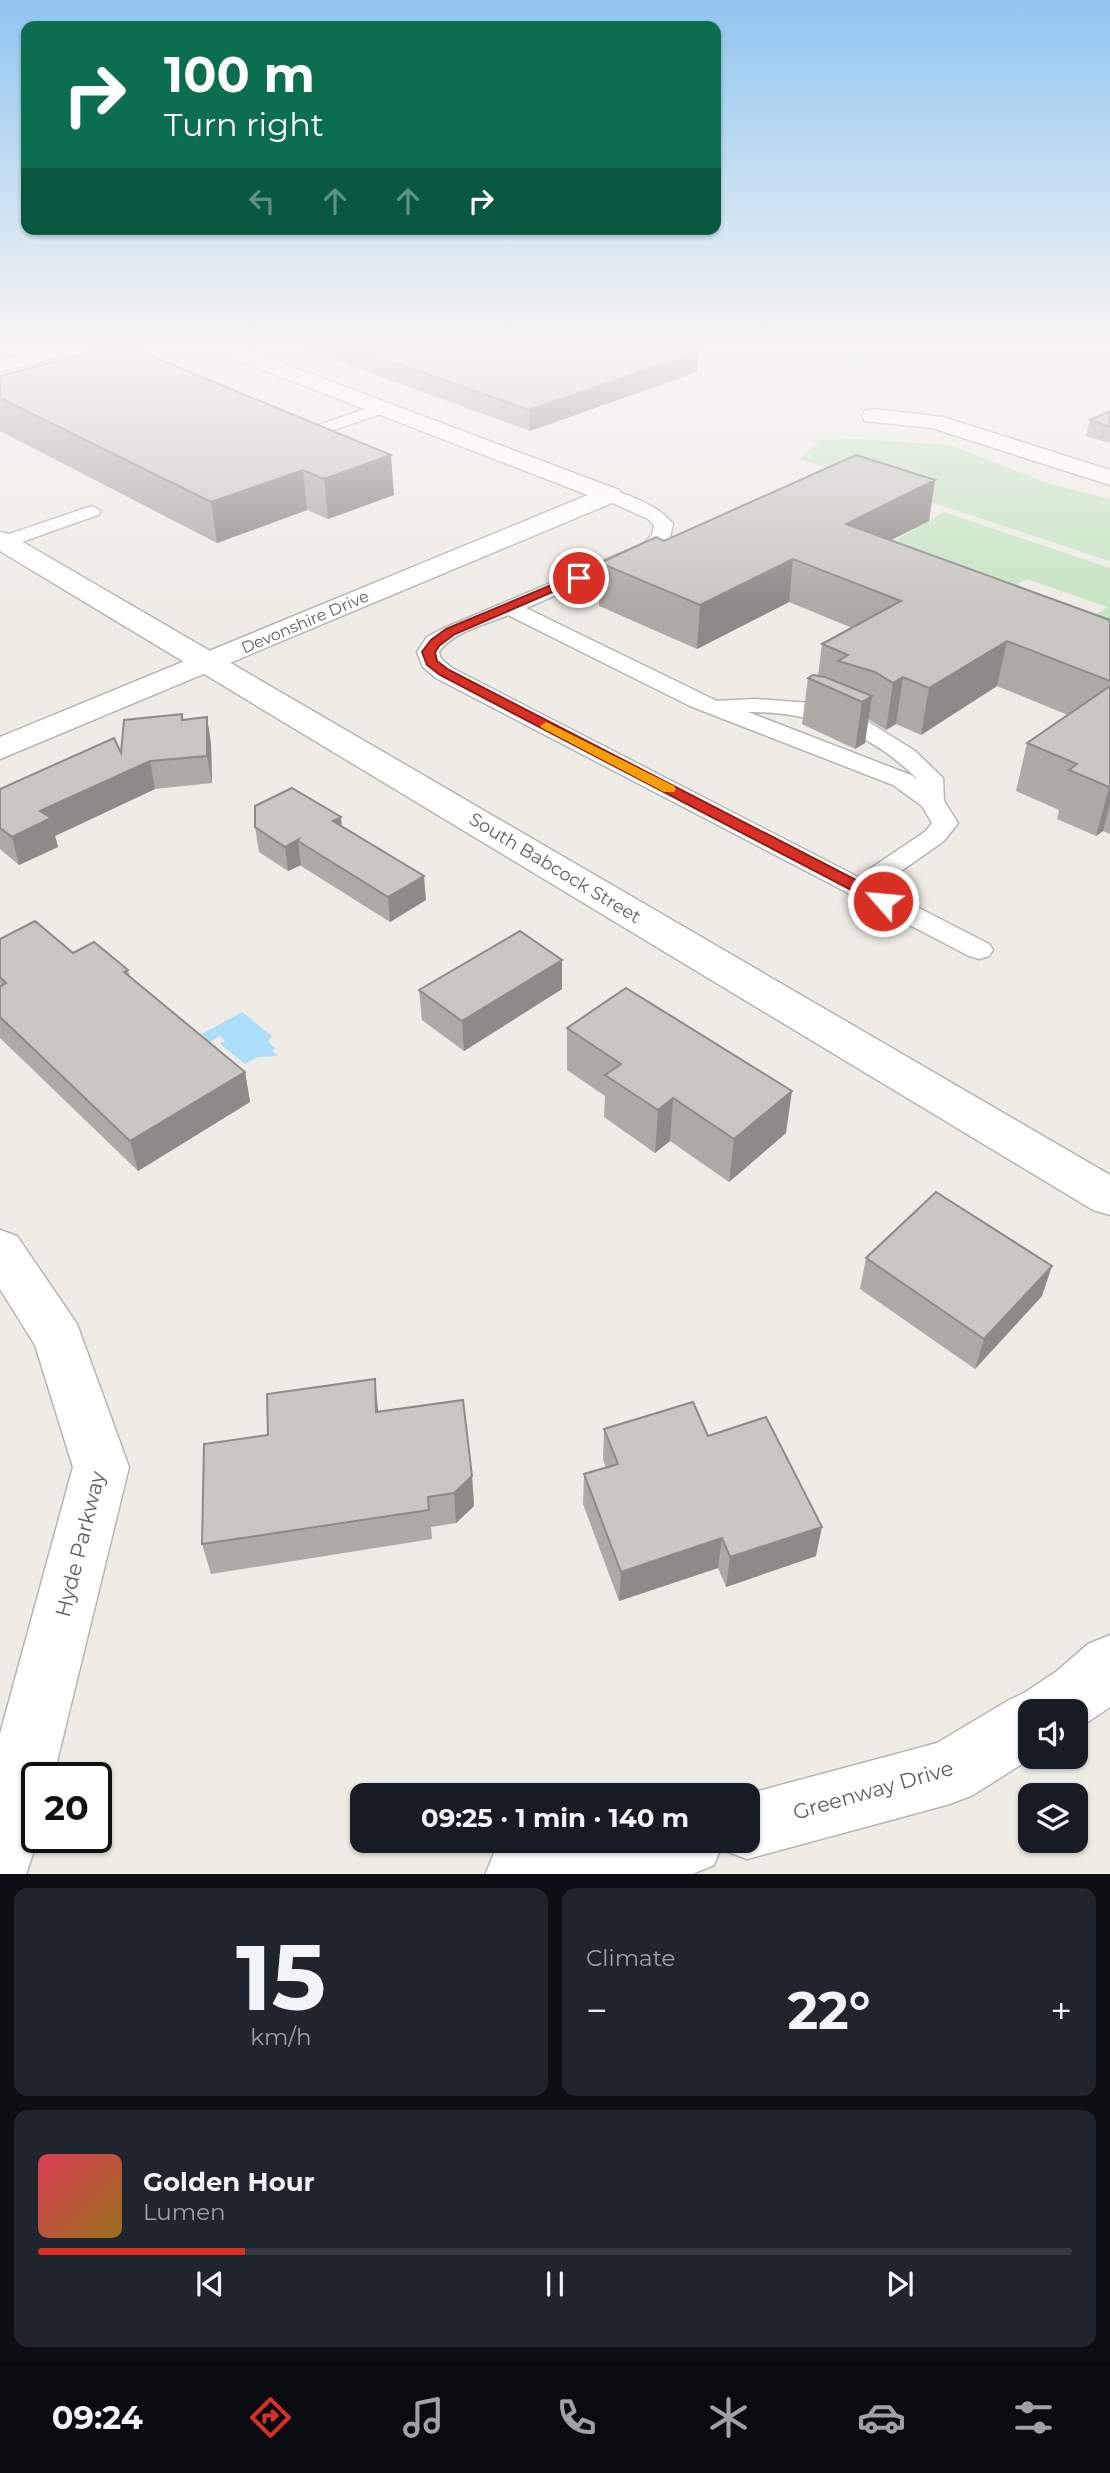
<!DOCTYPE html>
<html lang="en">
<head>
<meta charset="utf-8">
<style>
  :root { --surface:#171b24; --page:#20242c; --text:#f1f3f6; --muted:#9ea1a6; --line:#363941; --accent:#d93025 }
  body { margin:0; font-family:Montserrat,sans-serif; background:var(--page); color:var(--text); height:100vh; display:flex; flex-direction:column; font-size:26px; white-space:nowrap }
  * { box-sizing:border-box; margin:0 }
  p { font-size:23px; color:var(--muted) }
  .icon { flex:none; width:38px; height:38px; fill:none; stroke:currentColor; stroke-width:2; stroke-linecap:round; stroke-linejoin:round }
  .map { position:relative; height:1874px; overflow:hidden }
  .details { display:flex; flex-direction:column; gap:14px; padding:14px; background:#0d0f14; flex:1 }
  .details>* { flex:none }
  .hud { position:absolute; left:21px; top:21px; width:700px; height:214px; border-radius:14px; box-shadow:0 2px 5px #0004; background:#0b6e4f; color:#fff; overflow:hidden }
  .tools { position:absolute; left:1018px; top:1699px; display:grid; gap:14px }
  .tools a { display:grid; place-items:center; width:70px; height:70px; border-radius:14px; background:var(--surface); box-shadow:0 2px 5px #0004; font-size:35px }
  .speed { position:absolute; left:21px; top:1762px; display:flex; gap:14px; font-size:35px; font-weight:700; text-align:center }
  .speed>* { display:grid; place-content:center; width:91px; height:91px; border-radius:50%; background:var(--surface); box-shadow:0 2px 5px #0004; line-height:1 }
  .speed .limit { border:4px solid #111; border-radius:10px; background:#fff; color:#111 }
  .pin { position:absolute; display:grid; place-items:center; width:60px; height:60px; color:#fff; margin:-30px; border:4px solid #fff; border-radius:50%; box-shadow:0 2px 7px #0007 }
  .me { position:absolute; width:77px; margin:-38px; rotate:297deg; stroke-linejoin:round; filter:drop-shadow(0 0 5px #0008) }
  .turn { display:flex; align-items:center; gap:24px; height:147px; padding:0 28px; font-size:32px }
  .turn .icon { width:91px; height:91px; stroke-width:2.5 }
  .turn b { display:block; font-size:49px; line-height:60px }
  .lanes { display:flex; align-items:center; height:66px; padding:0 28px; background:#0003; justify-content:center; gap:35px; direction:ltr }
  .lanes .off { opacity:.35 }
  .big { font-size:52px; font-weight:700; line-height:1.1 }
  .details .widget { flex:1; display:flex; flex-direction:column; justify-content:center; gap:10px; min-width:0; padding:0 24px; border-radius:14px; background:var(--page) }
  .details .dial { align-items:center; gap:0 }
  .dial b { font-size:91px; line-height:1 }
  .song { display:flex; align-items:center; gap:21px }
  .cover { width:84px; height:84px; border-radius:10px; background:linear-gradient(135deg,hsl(350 70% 55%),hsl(40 70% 35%)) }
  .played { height:7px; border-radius:4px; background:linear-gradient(90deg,var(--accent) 20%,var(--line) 20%) }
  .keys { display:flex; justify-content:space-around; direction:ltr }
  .heat { display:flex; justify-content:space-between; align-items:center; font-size:38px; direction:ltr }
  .details .tiles { flex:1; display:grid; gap:14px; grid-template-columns:1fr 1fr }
  .widget:last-child { grid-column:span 2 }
  .trip { position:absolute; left:350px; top:1783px; width:410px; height:70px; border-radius:14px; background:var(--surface); box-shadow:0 2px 5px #0004; font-weight:700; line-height:70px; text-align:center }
  .dock { display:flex; height:112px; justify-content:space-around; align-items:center; background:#090b0e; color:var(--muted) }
  .dock .icon { width:49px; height:49px }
  .dock .active { color:var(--accent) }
  .dock b { font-size:32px; color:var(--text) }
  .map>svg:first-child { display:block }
  .green { fill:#c7e4c4 }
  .water { fill:#acdef9 }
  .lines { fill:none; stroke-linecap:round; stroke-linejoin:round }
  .lane-casing { stroke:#b3b6b9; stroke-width:3 }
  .street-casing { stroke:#b3b6b9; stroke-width:3 }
  .secondary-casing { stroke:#b2b5b9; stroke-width:3 }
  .lane { fill:#fff; fill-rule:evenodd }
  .street { fill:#fff; fill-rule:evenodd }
  .secondary { fill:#fff; fill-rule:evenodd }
  .wall { fill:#aeaba7 }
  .shaded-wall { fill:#8d8b88 }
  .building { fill:#cac7c2; stroke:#8d8b88; stroke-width:2 }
  .route { fill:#d93025; stroke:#8d1f18; stroke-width:2 }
  .slow { fill:#f59e0b }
  .labels { text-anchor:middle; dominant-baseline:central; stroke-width:5; stroke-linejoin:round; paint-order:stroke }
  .far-street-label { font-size:16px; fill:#5e6165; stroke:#fff }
  .street-label { font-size:18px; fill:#5e6165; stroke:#fff }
  .near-street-label { font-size:21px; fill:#5e6165; stroke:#fff }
</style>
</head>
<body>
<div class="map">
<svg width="1110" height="1875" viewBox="0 0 1110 1875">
  <rect width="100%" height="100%" fill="#efece6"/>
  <path class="green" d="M 686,343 L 1044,343 L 860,362 L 677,356 Z
    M 858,439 L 950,445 L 1050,484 L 1110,499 L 1110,561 L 800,459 L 820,440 Z
    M 944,512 L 1110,568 L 1110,664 L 1052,641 L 1108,607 L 1027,579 L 969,610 L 853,565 Z"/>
  <path class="water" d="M 242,1012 L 272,1036 L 268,1042 L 275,1048 L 272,1051 L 278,1056 L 258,1057 L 245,1064 L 220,1044 L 225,1041 L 220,1036 L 210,1042 L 202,1034 Z"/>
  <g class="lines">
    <g class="lane-casing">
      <path id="lane" d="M 383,403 L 389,405 L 391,408 L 389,411 L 313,437 L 305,432 L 307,429 Z
        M 610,490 C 631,495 660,507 673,524 L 670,537 L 657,552 L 526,608 L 717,701 L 755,699 L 811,703 L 867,721 L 915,751 L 943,778 L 944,801 L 958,823 L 944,841 L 878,887 L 989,944 L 993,950 L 989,956 L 979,959 L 969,956 L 436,678 L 423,667 L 417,652 L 427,637 L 444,628 L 643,544 L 652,535 L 654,525 L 648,519 L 604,499 L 601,495 ZM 508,615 L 690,706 L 893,785 L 922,806 L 932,823 L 926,831 L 858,877 L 452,668 L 441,659 L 439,652 C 452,632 487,624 508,615 ZM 748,712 C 815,712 873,733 919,781 L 911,775 Z
        M 92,506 L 101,511 L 98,515 L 10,546 L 0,547 L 0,537 Z"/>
    </g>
    <g class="street-casing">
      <path id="street" d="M 201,343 L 229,343 L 619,490 L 622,495 L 619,500 L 0,759 L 0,737 L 588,495 L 204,347 Z
        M 873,409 L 943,417 L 1110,470 L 1110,485 L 932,428 L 865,421 L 862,416 L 865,411 Z
        M 0,1230 L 17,1236 L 77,1324 L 129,1467 L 53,1778 L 37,1778 L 38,1838 L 26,1875 L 0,1875 L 0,1734 L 73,1467 L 35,1345 L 0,1289 Z
        M 1110,1635 L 1110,1707 L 1076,1730 L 1076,1712 L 1031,1712 L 1031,1757 L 1033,1757 L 973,1795 L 950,1804 L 747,1859 L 723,1850 L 722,1845 L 714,1865 L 690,1875 L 485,1875 L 495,1851 L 519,1841 L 747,1841 L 747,1796 L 740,1796 L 937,1743 L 1009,1700 L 1024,1693 L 1057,1671 L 1088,1644 Z"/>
    </g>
    <g class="secondary-casing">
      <path id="secondary" d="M 67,343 L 101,343 L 98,347 L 0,372 L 0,360 Z
        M 0,532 L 9,534 L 1110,1175 L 1110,1215 L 1093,1210 L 0,551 Z"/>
    </g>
    <use href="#lane" class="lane"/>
    <use href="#street" class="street"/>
    <use href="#secondary" class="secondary"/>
  </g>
  <path class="wall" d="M 288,343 L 670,343 L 698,352 L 697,372 L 530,431 Z
    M 0,376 L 394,495 L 328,519 L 307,510 L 217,543 L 0,431 Z
    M 1110,411 L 1110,443 L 1086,436 L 1090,420 Z
    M 935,480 L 929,521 L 891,540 L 1110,620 L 1110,834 L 1103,831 L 1096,836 L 1057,819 L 1059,810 L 1016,791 L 1027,743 L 1068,715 L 997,686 L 921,735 L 896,724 L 886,730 L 868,719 L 865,743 L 855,749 L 802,724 L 808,678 L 818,676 L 822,644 L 852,628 L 789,602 L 697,649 L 599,606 L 600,563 L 664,541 Z
    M 182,714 L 183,720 L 207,717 L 211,744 L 212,783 L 155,789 L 55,836 L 58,847 L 19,865 L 0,849 L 0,789 L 121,753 Z
    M 255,827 L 342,827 L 426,900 L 390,922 L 301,866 L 301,865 L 288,871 L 259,852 Z
    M 0,939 L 73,953 L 128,970 L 130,977 L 245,1072 L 250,1102 L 138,1171 L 0,1038 Z
    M 562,989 L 464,1051 L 422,1020 L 419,990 Z
    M 567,1028 L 786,1133 L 729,1182 L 670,1141 L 655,1153 L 604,1117 L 605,1096 L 567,1070 Z
    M 866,1258 L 1042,1296 L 975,1369 L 860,1289 Z
    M 379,1412 L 472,1476 L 474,1506 L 456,1523 L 431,1527 L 432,1539 L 211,1574 L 202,1544 L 268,1435 Z
    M 604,1429 L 708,1436 L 816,1556 L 726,1587 L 718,1568 L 619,1601 L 583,1504 L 584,1474 L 606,1468 L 603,1459 Z"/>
  <path class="shaded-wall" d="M 698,352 L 697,372 L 530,431 L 529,410 Z
    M 391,455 L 394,495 L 328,519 L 324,479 Z
    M 303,470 L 307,510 L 217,543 L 211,502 Z
    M 935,480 L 929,521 L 840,566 L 846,524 Z
    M 793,559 L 789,602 L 697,649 L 700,605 Z
    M 1007,641 L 997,686 L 921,735 L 929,688 Z
    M 903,677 L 896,724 L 886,730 L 893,683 Z
    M 872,696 L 865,743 L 855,749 L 862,702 Z
    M 207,717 L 211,744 L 212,783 L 207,756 Z
    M 150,761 L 155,789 L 55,836 L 58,847 L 19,865 L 12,837 L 40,811 Z
    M 1109,787 L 1110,787 L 1110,805 L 1103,831 L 1096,836 Z
    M 341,817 L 343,842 L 333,821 Z
    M 299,839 L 298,841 L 301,865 L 288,871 L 285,847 Z
    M 424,876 L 426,900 L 390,922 L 388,897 Z
    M 562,960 L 562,989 L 464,1051 L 462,1021 Z
    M 245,1072 L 250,1102 L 138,1171 L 130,1141 Z
    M 792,1091 L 786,1133 L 729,1182 L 734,1139 Z
    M 673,1098 L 670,1141 L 655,1153 L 658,1110 Z
    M 1052,1266 L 1042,1296 L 975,1369 L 984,1339 Z
    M 375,1379 L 378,1409 L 380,1442 L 376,1412 Z
    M 472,1476 L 474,1506 L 456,1523 L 454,1493 Z
    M 822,1527 L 816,1556 L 726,1587 L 730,1557 Z
    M 722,1538 L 718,1568 L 619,1601 L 621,1572 Z"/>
  <path class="building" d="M 341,343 L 670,343 L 698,352 L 529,410 Z
    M 122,344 L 391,455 L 324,479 L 303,470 L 211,502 L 0,398 L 0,376 Z
    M 1110,411 L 1110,427 L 1090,420 Z
    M 856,455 L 935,480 L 846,524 L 1110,620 L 1110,681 L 1007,641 L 929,688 L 903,677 L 893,683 L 875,672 L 838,661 L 848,655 L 822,644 L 901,601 L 793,559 L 700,605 L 600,563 L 656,537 L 664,541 Z
    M 813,675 L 825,677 L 872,696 L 862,702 L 808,678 Z
    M 1110,686 L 1110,787 L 1109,787 L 1069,770 L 1077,764 L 1027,743 Z
    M 182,714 L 182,720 L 207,717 L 207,756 L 150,761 L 40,811 L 51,818 L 12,837 L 0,828 L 0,789 L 114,738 L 121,753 L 124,720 Z
    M 292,788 L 341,817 L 333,821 L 424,876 L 388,897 L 298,841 L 299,839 L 285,847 L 255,827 L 255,806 Z
    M 35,921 L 73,953 L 94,942 L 128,970 L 124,972 L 245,1072 L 130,1141 L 0,1017 L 0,987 L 6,983 L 0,977 L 0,939 Z
    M 520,931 L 562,960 L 462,1021 L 419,990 Z
    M 626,988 L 792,1091 L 734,1139 L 673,1098 L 658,1110 L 605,1075 L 621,1064 L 567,1028 Z
    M 936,1192 L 1052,1266 L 984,1339 L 866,1258 Z
    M 375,1379 L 376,1412 L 463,1400 L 472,1476 L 454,1493 L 428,1497 L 429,1510 L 202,1544 L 204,1444 L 268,1435 L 267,1394 Z
    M 693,1402 L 708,1436 L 766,1417 L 822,1527 L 730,1557 L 722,1538 L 621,1572 L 584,1474 L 618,1464 L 604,1429 Z"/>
  <linearGradient id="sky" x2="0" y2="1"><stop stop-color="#90c5ef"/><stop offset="0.57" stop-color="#f8f6f4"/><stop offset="1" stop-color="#f8f6f4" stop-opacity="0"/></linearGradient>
  <rect width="1110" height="605" fill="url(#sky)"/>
  <path class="route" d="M 575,575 L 585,578 L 455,634 L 440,645 L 435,652 L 437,661 L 449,670 L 889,897 L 891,901 L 889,904 L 878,904 L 440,675 L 427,665 L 422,652 L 431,640 L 446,629 Z"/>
  <path class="slow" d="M 546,722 L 674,786 L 676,789 L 674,792 L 664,792 L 542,728 L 540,726 Z"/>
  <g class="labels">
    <g class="far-street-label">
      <text transform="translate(305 622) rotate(-23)">Devonshire Drive</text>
    </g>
    <g class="street-label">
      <text transform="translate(555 868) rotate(31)">South Babcock Street</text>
    </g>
    <g class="near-street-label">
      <text transform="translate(80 1544) rotate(-76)">Hyde Parkway</text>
      <text transform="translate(873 1790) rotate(-16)">Greenway Drive</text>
    </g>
  </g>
</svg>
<div class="tools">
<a><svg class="icon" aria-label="sound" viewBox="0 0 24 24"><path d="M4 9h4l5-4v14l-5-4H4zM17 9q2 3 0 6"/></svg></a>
<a><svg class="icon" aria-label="layers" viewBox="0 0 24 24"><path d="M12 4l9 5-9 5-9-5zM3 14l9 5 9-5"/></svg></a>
</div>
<div class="speed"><div class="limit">20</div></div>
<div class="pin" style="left:579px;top:578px;background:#d93025"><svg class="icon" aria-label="arrive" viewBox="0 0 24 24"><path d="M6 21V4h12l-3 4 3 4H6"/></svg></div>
<svg class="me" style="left:883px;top:901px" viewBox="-20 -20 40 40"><circle r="17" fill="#d93025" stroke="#fff" stroke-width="3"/><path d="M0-11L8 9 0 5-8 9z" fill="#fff"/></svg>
<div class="trip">09:25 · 1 min · 140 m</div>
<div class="hud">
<div class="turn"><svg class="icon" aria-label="right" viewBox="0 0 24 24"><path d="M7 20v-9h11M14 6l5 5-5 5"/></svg><div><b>100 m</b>Turn right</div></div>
<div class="lanes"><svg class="icon off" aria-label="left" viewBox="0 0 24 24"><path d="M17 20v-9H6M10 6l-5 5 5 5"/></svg><svg class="icon off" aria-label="ahead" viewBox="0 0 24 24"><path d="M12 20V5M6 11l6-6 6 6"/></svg><svg class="icon off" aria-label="ahead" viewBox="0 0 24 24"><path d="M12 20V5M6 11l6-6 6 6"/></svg><svg class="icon" aria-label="right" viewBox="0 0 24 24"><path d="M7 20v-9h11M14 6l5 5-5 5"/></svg></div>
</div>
</div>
<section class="details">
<div class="tiles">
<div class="widget dial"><b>15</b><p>km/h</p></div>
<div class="widget"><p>Climate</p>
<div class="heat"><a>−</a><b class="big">22°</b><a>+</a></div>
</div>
<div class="widget">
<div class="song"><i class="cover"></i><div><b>Golden Hour</b><p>Lumen</p></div></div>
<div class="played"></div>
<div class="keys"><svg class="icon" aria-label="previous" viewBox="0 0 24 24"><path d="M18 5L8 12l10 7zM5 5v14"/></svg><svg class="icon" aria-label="pause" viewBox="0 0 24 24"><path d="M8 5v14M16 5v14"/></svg><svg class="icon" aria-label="next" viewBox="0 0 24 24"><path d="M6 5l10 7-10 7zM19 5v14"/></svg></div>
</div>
</div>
</section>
<nav class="dock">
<b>09:24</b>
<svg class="icon active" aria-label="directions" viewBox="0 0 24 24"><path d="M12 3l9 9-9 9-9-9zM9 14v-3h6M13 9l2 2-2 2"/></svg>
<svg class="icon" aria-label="music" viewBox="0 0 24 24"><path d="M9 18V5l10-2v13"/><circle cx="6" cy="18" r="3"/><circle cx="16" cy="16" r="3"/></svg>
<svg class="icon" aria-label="phone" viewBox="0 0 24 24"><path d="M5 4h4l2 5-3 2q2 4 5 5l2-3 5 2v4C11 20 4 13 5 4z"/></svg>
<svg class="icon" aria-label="climate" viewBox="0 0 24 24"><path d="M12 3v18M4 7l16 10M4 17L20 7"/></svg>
<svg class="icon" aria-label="car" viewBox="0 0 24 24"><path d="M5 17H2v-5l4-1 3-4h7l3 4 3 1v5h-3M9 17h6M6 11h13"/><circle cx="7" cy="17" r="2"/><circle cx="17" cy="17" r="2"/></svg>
<svg class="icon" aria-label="filters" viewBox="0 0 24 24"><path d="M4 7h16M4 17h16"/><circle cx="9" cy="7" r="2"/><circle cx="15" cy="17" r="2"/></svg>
</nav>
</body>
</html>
